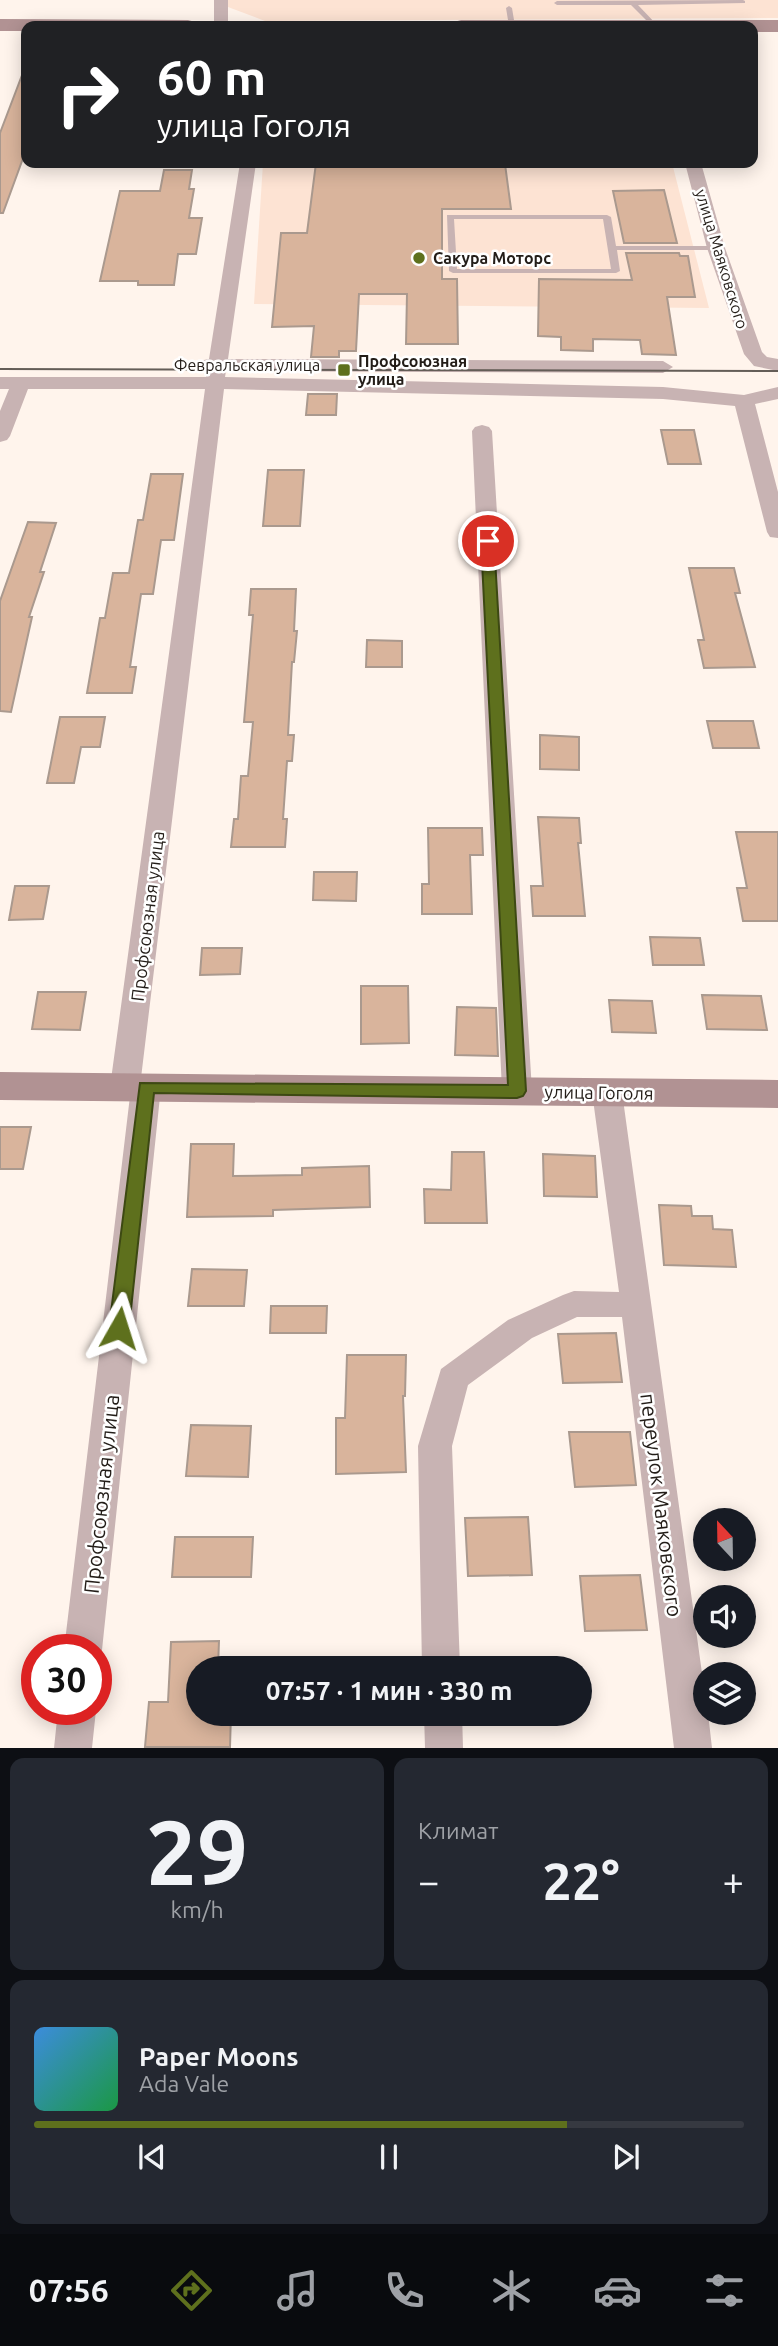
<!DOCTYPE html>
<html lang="ru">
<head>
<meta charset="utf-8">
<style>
  :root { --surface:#171b24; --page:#242831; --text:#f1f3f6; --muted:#9ea1a6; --line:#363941; --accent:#5e701d }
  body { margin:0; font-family:Ubuntu,sans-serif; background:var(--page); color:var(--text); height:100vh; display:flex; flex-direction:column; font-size:26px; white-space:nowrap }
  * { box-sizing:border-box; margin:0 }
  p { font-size:23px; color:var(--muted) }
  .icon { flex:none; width:38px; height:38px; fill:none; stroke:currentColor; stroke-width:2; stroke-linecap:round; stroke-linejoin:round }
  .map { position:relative; height:1748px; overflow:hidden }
  .details { display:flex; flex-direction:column; gap:10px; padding:10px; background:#0d0f14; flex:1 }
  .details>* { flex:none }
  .top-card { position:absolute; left:21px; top:21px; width:737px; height:147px; border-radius:14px; box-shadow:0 4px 18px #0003; background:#202124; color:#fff; overflow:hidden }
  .needle { width:46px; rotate:338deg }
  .fabs { position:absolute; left:693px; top:1508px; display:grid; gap:14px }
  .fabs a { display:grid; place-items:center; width:63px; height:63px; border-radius:50%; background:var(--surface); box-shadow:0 4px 18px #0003; font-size:35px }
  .speed { position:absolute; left:21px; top:1634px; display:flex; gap:14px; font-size:35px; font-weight:700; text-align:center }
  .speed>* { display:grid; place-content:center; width:91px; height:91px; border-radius:50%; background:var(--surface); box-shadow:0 4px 18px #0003; line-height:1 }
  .speed .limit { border:10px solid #d22; background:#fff; color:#111 }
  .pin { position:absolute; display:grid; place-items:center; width:60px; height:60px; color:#fff; margin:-30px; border:4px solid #fff; border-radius:50%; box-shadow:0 2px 7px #0007 }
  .me { position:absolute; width:77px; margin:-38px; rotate:6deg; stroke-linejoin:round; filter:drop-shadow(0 0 5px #0008) }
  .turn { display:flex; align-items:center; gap:24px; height:147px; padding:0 21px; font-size:32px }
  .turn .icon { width:91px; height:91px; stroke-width:2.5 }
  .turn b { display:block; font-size:49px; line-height:60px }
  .big { font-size:52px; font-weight:600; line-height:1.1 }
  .details .card { flex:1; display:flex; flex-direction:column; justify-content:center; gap:10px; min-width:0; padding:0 24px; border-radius:14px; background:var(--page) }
  .details .dial { align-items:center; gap:0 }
  .dial b { font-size:91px; line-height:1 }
  .song { display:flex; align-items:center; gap:21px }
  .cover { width:84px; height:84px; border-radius:10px; background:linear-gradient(135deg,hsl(210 70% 55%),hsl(140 70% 35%)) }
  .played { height:7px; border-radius:4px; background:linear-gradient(90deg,var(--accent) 75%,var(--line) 75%) }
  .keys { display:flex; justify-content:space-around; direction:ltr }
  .heat { display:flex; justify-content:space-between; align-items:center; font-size:38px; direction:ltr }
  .details .tiles { flex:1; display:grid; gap:10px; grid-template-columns:1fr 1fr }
  .card:last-child { grid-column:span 2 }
  .trip { position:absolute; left:186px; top:1656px; width:406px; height:70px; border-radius:35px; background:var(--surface); box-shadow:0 4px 18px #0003; font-weight:600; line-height:70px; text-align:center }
  .tabs { display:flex; height:112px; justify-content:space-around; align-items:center; background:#090b0e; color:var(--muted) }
  .tabs .icon { width:49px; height:49px }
  .tabs .on { color:var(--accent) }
  .tabs b { font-size:32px; color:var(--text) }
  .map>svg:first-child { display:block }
  .built { fill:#fde3d3 }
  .building { fill:#d9b49c; stroke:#aa998e; stroke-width:2 }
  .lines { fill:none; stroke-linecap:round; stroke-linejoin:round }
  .lane { fill:#c8b3b3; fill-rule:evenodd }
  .street { fill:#c8b3b3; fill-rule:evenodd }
  .secondary { fill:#b19293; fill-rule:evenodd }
  .tram { stroke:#645d57; stroke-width:2 }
  .route { fill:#5e701d; stroke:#3d4913; stroke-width:2 }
  .poi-dot { fill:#5e701d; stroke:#fff; stroke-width:2.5 }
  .labels { text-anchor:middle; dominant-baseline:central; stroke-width:5; stroke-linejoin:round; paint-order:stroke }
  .far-poi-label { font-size:16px; font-weight:bold; fill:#231d18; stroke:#fff; text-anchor:start }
  .far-street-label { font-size:16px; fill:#231d18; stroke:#fff }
  .street-label { font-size:18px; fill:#231d18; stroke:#fff }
  .near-street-label { font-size:21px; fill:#231d18; stroke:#fff }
</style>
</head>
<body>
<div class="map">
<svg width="778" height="1748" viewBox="0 0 778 1748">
  <rect width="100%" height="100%" fill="#fff4ec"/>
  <path class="built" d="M 228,0 L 778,0 L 778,18 L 265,21 L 228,7 Z
    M 263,163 L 672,163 L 709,308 L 254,304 Z"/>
  <path class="building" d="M 24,70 L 26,70 L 26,150 L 3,213 L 0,213 L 0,133 Z
    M 316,163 L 505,164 L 511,209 L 442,209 L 442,279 L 457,279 L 458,344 L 406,344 L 407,294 L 359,294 L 356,351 L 339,351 L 339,357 L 311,357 L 314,326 L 272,327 L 281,233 L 307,233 Z
    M 164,170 L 192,170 L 189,189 L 194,189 L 189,218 L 202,218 L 196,254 L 178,254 L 174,285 L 138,285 L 138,281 L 100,281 L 120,191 L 160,191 Z
    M 664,190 L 677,243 L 624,243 L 613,191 Z
    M 626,253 L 679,253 L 680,256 L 688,256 L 695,297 L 667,297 L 676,355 L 642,354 L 640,340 L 593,339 L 593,351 L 561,350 L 561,337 L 538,336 L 539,279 L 632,280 Z
    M 308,394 L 337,394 L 336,415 L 306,415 Z
    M 661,430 L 694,430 L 701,464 L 668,464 Z
    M 268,470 L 304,470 L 300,526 L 263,526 Z
    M 151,474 L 183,474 L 174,540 L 161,540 L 153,594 L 141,594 L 130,667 L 136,667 L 132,693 L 87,693 L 100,618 L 105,618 L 113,573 L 129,573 L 138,520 L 143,520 Z
    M 28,522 L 56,523 L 40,572 L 44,572 L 29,617 L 32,617 L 11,712 L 0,711 L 0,601 Z
    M 689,568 L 734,568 L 740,593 L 735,593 L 755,667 L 704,668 L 698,640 L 704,640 Z
    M 251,589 L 296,589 L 294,631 L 297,631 L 294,662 L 292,662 L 288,735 L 294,735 L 292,761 L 287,761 L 283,819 L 287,819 L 285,847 L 231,847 L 234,819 L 238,819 L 241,776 L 248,776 L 253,722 L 244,722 L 253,615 L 249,615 Z
    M 367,640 L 402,641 L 402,667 L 366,667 Z
    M 60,717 L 105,717 L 100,747 L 81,747 L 74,783 L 47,783 Z
    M 707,721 L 753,721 L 759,748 L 713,748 Z
    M 540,735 L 579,737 L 579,770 L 540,769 Z
    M 538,817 L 579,818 L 581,843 L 578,843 L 585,916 L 533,916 L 531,886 L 543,886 Z
    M 428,828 L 482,828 L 483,855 L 470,855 L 472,914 L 422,914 L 422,884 L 429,884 Z
    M 736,832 L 778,832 L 778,921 L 743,921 L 737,888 L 747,888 Z
    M 314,872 L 357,872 L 356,901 L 313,900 Z
    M 15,886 L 49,886 L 43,919 L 9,920 Z
    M 650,937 L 700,938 L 704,965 L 653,965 Z
    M 202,948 L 242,948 L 240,974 L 200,975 Z
    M 361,986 L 408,986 L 409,1043 L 361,1044 Z
    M 38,992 L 86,992 L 80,1030 L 32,1029 Z
    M 702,995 L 761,996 L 767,1030 L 707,1029 Z
    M 609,1000 L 652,1001 L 656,1033 L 612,1032 Z
    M 457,1007 L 496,1008 L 498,1056 L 455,1055 Z
    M 0,1127 L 31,1127 L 23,1169 L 0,1169 Z
    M 191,1144 L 234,1144 L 233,1176 L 302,1175 L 302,1168 L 369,1166 L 370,1207 L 273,1210 L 273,1216 L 187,1217 Z
    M 452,1152 L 484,1152 L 487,1223 L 425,1223 L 424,1189 L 451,1190 Z
    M 543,1154 L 595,1156 L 597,1197 L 544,1196 Z
    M 659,1205 L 691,1206 L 692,1216 L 712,1216 L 713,1229 L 732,1230 L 736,1267 L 664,1265 Z
    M 192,1269 L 247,1270 L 244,1306 L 188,1306 Z
    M 271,1306 L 327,1306 L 326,1333 L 270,1333 Z
    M 616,1333 L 622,1382 L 563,1383 L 558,1334 Z
    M 347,1355 L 406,1355 L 405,1396 L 403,1396 L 406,1472 L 336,1474 L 336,1418 L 345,1418 Z
    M 191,1425 L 251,1426 L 248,1477 L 186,1476 Z
    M 569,1432 L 630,1432 L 636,1485 L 575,1487 Z
    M 528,1517 L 532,1575 L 468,1576 L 465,1518 Z
    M 175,1537 L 253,1537 L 251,1577 L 172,1577 Z
    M 640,1575 L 647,1630 L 585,1631 L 580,1576 Z
    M 219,1641 L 218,1668 L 198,1668 L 198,1713 L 231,1713 L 230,1747 L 145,1747 L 149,1702 L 168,1702 L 171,1642 Z
    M 537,1662 L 538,1668 L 472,1668 L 472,1663 Z
    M 475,1713 L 542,1713 L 543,1723 L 476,1724 Z"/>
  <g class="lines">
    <path class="lane" d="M 743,0 L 745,1 L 745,3 L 638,5 L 658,26 L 652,26 L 631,5 L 557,5 L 554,3 L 557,1 Z
      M 509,6 L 512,8 L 515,26 L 509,26 L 506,8 Z
      M 447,215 L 607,215 L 611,217 L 616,246 L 716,246 L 720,248 L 716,250 L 617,250 L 620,271 L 616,273 L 453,273 L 449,271 ZM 454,219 L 603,219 L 611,269 L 457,269 Z"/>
    <path class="street" d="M 214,0 L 228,0 L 228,26 L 214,26 Z
      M 240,163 L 256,163 L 228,359 L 663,361 L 673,367 L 663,373 L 226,371 L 225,377 L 663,387 L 744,395 L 778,387 L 778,399 L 755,404 L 778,492 L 778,538 L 770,537 L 767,532 L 735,406 L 663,399 L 224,389 L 141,1078 L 156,1080 L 161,1087 L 102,1650 L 96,1662 L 96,1650 L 64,1650 L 130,1096 L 115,1094 L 110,1087 L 205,389 L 28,389 L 10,436 L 7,440 L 0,442 L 0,411 L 9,389 L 0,389 L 0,377 L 206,377 L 207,371 L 199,369 L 196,365 L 199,361 L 209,359 Z
      M 685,163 L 701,163 L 725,248 L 762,352 L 767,357 L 778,359 L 778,371 L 754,366 L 744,354 L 707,248 Z
      M 482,425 L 489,427 L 492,431 L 532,1091 L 527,1098 L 517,1101 L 507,1098 L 502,1091 L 472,431 L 475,427 Z
      M 607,1082 L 617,1085 L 622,1092 L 705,1695 L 705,1713 L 708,1713 L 712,1748 L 674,1748 L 622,1317 L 577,1317 L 532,1338 L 468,1385 L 452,1446 L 460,1668 L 422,1668 L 418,1446 L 441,1369 L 508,1320 L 563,1295 L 574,1291 L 619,1292 L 592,1092 L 597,1085 Z
      M 58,1710 L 96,1710 L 92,1748 L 54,1748 Z
      M 424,1713 L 462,1713 L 463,1748 L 425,1748 Z"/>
    <path class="secondary" d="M 0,19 L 188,20 L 195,22 L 198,26 L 26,26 L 26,31 L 0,31 Z
      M 461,20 L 778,20 L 778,32 L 752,32 L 752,26 L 451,26 L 454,22 Z
      M 0,1072 L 778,1080 L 778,1108 L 0,1100 Z"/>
    <path class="tram" d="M 0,369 L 778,371"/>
  </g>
  <path class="route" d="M 488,537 L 494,541 L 526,1091 L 523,1096 L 517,1098 L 154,1093 L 129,1328 L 126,1334 L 119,1336 L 112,1334 L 109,1328 L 140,1083 L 508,1085 L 481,541 Z"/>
  <g class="poi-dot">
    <circle cx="419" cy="258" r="7"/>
    <rect x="337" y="363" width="14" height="14" rx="3.5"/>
  </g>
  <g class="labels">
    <g class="far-poi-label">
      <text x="433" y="258">Сакура Моторс</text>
      <text x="358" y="361">Профсоюзная<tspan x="358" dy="18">улица</tspan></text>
    </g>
    <g class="far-street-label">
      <text transform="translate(722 259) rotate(73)">улица Маяковского</text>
      <text x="247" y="365">Февральская улица</text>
    </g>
    <g class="street-label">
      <text transform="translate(147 916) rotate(-83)">Профсоюзная улица</text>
      <text transform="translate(599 1092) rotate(1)">улица Гоголя</text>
    </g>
    <g class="near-street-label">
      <text transform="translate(101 1494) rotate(-84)">Профсоюзная улица</text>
      <text transform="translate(662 1505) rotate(83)">переулок Маяковского</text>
    </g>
  </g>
</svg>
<div class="fabs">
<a><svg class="needle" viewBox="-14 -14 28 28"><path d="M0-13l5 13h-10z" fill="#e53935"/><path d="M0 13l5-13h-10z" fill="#9ea1a6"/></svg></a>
<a><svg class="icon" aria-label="sound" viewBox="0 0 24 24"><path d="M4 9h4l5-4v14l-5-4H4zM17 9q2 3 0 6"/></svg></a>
<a><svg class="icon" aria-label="layers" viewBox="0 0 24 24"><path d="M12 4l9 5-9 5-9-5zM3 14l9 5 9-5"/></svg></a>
</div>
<div class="speed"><div class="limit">30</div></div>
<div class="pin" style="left:488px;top:541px;background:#d93025"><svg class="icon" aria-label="arrive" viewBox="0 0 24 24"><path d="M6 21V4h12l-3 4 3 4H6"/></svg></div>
<svg class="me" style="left:119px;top:1328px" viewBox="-20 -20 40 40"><path d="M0-17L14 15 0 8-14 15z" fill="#5e701d" stroke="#fff" stroke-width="4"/></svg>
<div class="trip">07:57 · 1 мин · 330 m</div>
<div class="top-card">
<div class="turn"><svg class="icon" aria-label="right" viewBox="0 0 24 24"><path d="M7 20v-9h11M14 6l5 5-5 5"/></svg><div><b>60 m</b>улица Гоголя</div></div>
</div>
</div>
<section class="details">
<div class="tiles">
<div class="card dial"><b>29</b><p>km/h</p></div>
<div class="card"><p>Климат</p>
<div class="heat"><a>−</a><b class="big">22°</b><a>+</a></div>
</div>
<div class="card">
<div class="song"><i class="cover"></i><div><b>Paper Moons</b><p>Ada Vale</p></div></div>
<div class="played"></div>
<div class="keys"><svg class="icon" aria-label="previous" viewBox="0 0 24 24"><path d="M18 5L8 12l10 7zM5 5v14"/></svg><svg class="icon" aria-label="pause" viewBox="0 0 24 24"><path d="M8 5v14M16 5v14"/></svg><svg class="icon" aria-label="next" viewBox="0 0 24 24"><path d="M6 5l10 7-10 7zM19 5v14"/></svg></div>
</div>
</div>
</section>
<nav class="tabs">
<b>07:56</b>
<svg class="icon on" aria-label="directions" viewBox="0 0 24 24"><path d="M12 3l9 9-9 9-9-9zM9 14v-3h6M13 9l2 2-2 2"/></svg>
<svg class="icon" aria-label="music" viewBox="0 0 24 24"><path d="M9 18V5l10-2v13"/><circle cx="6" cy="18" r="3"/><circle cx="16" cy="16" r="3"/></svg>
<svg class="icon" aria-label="phone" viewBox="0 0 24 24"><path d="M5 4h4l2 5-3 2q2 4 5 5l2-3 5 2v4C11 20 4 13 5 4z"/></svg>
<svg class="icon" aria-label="climate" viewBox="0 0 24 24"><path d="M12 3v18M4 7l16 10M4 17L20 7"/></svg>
<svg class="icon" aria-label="car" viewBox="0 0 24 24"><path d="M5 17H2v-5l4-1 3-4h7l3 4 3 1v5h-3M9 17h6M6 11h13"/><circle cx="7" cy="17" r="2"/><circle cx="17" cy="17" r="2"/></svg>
<svg class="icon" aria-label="filters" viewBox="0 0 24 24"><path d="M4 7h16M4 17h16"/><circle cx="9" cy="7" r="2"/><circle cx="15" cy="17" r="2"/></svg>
</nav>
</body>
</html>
